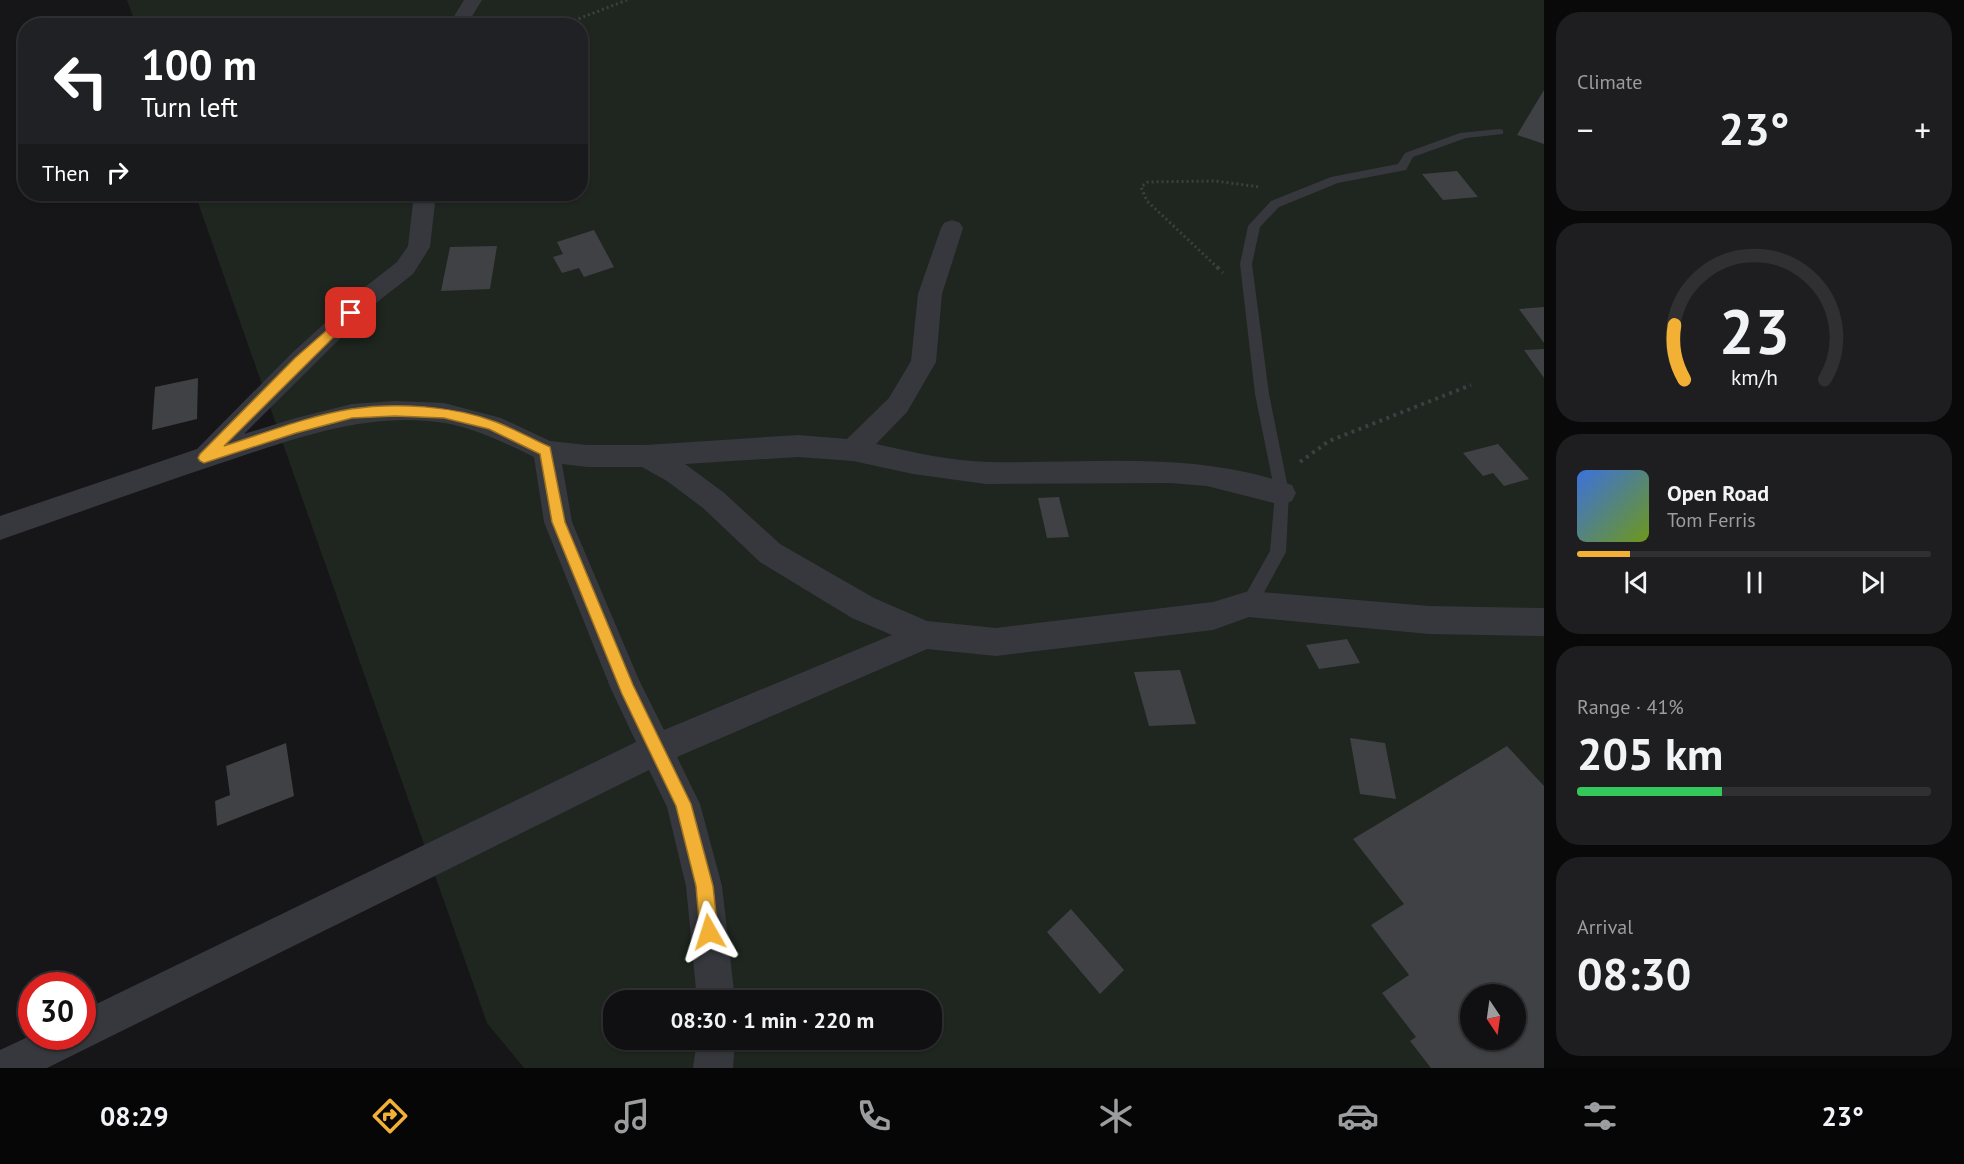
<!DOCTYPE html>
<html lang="en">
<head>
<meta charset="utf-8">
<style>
  :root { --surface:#101012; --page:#1e1e20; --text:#f1f3f6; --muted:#9c9d9f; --line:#303032; --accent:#f2b134 }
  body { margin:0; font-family:"PT Sans",sans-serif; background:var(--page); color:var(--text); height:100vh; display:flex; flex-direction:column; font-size:22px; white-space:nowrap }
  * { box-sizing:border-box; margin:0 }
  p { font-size:20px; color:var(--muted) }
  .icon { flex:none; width:33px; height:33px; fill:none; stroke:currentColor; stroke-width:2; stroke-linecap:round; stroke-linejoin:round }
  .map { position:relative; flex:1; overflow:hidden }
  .panel { display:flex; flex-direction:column; gap:12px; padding:12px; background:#09090a; width:420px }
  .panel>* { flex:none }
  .banner { position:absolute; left:18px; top:18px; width:570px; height:183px; border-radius:24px; box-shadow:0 2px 4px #0004,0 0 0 2px var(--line); background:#202124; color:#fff; overflow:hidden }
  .needle { width:39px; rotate:167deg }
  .tools { position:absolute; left:1460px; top:984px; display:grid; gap:12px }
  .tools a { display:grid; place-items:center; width:66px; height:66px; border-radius:50%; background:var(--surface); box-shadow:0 2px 4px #0004,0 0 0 2px var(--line); font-size:30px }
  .speed { position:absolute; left:18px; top:972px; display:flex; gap:12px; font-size:30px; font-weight:700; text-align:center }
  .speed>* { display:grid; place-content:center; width:78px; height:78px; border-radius:50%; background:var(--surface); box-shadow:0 2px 4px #0004,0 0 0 2px var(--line); line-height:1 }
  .speed .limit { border:9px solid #d22; background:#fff; color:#111 }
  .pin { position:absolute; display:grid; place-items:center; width:51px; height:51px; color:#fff; margin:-26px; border-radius:12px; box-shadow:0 3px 9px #0006 }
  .me { position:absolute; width:66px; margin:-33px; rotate:354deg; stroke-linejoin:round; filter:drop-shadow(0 0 4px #0008) }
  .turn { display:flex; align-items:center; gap:21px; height:126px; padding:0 24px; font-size:27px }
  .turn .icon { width:78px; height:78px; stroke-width:2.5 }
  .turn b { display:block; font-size:42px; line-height:51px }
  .then { display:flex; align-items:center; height:57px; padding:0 24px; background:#0003; gap:12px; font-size:22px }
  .big { font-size:45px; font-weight:800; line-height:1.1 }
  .panel .card { flex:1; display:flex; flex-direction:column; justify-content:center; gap:9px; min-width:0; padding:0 21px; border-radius:24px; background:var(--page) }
  .panel .dial { align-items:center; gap:0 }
  .dial svg { height:156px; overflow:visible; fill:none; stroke:var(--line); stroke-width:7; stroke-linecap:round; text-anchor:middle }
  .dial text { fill:var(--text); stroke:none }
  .song { display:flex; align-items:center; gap:18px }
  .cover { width:72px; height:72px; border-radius:9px; background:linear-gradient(135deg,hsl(220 70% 55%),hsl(80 70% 35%)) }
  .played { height:6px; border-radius:3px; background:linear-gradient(90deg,var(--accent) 15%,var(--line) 15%) }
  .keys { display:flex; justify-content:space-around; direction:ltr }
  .heat { display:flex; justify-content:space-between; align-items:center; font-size:33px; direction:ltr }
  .charge { height:9px; border-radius:4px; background:linear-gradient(90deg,#34c759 41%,var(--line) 0) }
  .trip { position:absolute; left:603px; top:990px; width:339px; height:60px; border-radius:24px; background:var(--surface); box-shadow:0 2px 4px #0004,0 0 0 2px var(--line); font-weight:800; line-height:60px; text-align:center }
  .menu { display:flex; height:96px; justify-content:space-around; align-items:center; background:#060607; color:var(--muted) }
  .menu .icon { width:42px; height:42px }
  .menu .active { color:var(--accent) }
  .menu b { font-size:27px; color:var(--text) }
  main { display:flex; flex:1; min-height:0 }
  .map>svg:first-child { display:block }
  .green { fill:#1e261f; fill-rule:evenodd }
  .building { fill:#404145; fill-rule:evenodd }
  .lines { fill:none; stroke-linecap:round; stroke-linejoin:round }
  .path-far1 { stroke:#3d3f44; stroke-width:3; stroke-dasharray:2 3; stroke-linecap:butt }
  .path { stroke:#3d3f44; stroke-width:4; stroke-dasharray:3 4.5; stroke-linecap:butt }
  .lane { fill:#37383d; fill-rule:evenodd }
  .street { fill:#37383d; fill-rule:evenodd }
  .route { fill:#f2b134; stroke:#9d7322; stroke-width:1.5 }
</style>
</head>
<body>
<main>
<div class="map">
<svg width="1544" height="1068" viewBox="0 0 1544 1068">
  <rect width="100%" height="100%" fill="#161618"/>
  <path class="green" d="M 127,0 L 1544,0 L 1544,1068 L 524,1068 L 487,1023 L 195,194 L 580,194 L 580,26 L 136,25 ZM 1470,994 L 1515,994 L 1515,1040 L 1470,1040 ZM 614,1000 L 932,1000 L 932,1040 L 614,1040 Z"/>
  <path class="building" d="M 1544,90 L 1544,144 L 1517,135 Z
    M 1457,171 L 1478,197 L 1443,200 L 1422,174 Z
    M 594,230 L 614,267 L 584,277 L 579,268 L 562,273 L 553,257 L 563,254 L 557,242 Z
    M 497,246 L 490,289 L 441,291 L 450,247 Z
    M 1544,307 L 1544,343 L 1519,309 Z
    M 1544,349 L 1544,378 L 1524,350 Z
    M 198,378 L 197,419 L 152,430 L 155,387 Z
    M 1498,444 L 1529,479 L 1504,486 L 1493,473 L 1483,476 L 1463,453 Z
    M 1059,497 L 1069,537 L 1047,538 L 1038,498 Z
    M 1347,639 L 1360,663 L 1319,669 L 1306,645 Z
    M 1180,670 L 1196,724 L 1149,726 L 1134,672 Z
    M 1350,738 L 1385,743 L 1396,799 L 1360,794 Z
    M 286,743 L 294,796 L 217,826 L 215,801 L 230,795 L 226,766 Z
    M 1507,746 L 1544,786 L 1544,1068 L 1431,1068 L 1410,1041 L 1416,1037 L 1382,993 L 1409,975 L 1371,925 L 1404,904 L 1353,839 ZM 1470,994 L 1515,994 L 1515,1040 L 1470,1040 Z
    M 1071,909 L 1124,970 L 1100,994 L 1047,932 Z"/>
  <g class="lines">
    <path class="path-far1" d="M 560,26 L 627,0
      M 1218,268 L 1147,201 L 1141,187 L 1148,182 L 1215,181 L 1260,187"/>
    <path class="path" d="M 1217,267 L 1223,273
      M 1300,462 L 1329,441 L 1471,385"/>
    <path class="lane" d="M 1499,129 L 1503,130 L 1503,134 L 1466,138 L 1413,157 L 1406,170 L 1338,183 L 1279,207 L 1260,227 L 1252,264 L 1269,394 L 1289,493 L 1286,552 L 1255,609 L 1249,611 L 1243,609 L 1241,604 L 1243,599 L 1270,551 L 1275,493 L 1255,394 L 1240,264 L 1248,226 L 1271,201 L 1331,177 L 1398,164 L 1405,153 L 1460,133 Z"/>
    <path class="street" d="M 464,0 L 482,0 L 466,26 L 448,26 Z
      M 414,194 L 436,194 L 430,247 L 413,274 L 376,303 L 244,434 L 296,418 L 352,404 L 395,401 L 444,403 L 501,418 L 550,441 L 587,445 L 646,445 L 798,435 L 847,439 L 889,398 L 911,361 L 918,294 L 941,228 L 944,223 L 952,220 L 960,223 L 963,228 L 942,294 L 936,362 L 907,412 L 876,444 C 912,452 951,461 989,462 C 1093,464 1190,450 1292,485 L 1296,493 L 1292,501 L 1282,505 L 1207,486 L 1170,483 L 986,484 L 913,474 L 853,461 L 798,457 L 685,464 L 723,492 L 780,544 L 874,598 L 927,621 L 996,628 L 1213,602 L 1249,591 L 1429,606 L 1544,608 L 1544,636 L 1429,634 L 1249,617 L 1213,630 L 996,656 L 927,649 L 677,757 L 700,804 L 722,886 L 735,1000 L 697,1000 L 686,886 L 667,807 L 649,770 L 47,1068 L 0,1068 L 0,1050 L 32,1035 L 32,1036 L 82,1036 L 82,1011 L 636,742 L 611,689 L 544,522 L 534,457 C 505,443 477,429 445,423 C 366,410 288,441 215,465 C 143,489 72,515 0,540 L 0,516 L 197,449 L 291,354 L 360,291 L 397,262 L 408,246 ZM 562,464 L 587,467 L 642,467 L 667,481 L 703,508 L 760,562 L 852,618 L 892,635 L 664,730 L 639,680 L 572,522 Z
      M 697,1040 L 735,1040 L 733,1068 L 693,1068 Z"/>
  </g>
  <path class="route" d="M 351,309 L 355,310 L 355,316 L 224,446 C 265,433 308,416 351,409 C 395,402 455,406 496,422 C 515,429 532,439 550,447 L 565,522 L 633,685 L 691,804 L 713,886 L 718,932 L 715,938 L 709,940 L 703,938 L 700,932 L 696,886 L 676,806 L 622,694 L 552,522 L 540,454 L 489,429 L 444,418 L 395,416 L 352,418 L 296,433 L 204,463 L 200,461 L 198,458 L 200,454 L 295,358 Z"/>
</svg>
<div class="tools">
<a><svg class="needle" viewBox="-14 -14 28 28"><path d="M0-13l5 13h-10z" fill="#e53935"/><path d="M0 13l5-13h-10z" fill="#9c9d9f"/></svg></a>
</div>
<div class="speed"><div class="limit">30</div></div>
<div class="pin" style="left:351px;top:313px;background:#d93025"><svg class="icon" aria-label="arrive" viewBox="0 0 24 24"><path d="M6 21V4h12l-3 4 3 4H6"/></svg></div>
<svg class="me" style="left:709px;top:932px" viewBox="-20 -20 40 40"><path d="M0-17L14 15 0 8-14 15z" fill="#f2b134" stroke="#fff" stroke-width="4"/></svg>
<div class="trip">08:30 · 1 min · 220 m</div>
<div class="banner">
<div class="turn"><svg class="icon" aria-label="left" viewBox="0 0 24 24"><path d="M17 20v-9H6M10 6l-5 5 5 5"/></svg><div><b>100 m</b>Turn left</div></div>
<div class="then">Then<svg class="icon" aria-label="right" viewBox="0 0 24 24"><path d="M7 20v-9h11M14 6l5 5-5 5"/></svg></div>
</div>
</div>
<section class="panel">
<div class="card"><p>Climate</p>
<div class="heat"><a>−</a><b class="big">23°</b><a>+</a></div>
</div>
<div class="card dial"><svg viewBox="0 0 100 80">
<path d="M14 69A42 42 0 1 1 86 69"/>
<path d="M14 69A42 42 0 0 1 9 41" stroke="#f2b134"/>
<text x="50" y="56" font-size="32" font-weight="700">23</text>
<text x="50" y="72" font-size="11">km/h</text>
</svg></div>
<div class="card">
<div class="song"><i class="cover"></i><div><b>Open Road</b><p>Tom Ferris</p></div></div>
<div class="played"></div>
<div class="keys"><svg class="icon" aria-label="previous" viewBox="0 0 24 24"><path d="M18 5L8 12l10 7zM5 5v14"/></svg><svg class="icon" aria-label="pause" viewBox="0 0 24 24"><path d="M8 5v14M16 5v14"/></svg><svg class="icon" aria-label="next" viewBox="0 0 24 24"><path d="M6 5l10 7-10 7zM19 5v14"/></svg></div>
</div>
<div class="card"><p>Range · 41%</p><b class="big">205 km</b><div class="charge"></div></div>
<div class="card"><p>Arrival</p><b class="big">08:30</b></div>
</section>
</main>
<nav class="menu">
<b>08:29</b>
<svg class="icon active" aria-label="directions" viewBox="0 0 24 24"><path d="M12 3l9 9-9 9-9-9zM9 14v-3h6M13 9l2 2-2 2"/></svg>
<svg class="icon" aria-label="music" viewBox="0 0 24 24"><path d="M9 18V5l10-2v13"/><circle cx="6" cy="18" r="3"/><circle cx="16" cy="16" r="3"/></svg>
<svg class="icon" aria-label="phone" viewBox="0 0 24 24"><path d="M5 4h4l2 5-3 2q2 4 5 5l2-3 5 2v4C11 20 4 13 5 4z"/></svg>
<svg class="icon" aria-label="climate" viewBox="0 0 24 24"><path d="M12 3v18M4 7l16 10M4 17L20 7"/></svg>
<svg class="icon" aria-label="car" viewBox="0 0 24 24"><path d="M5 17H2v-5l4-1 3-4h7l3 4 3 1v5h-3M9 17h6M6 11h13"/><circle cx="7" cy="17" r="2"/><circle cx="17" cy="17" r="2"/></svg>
<svg class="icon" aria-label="filters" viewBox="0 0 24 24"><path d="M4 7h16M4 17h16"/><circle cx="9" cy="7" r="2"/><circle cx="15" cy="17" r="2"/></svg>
<b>23°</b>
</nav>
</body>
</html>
